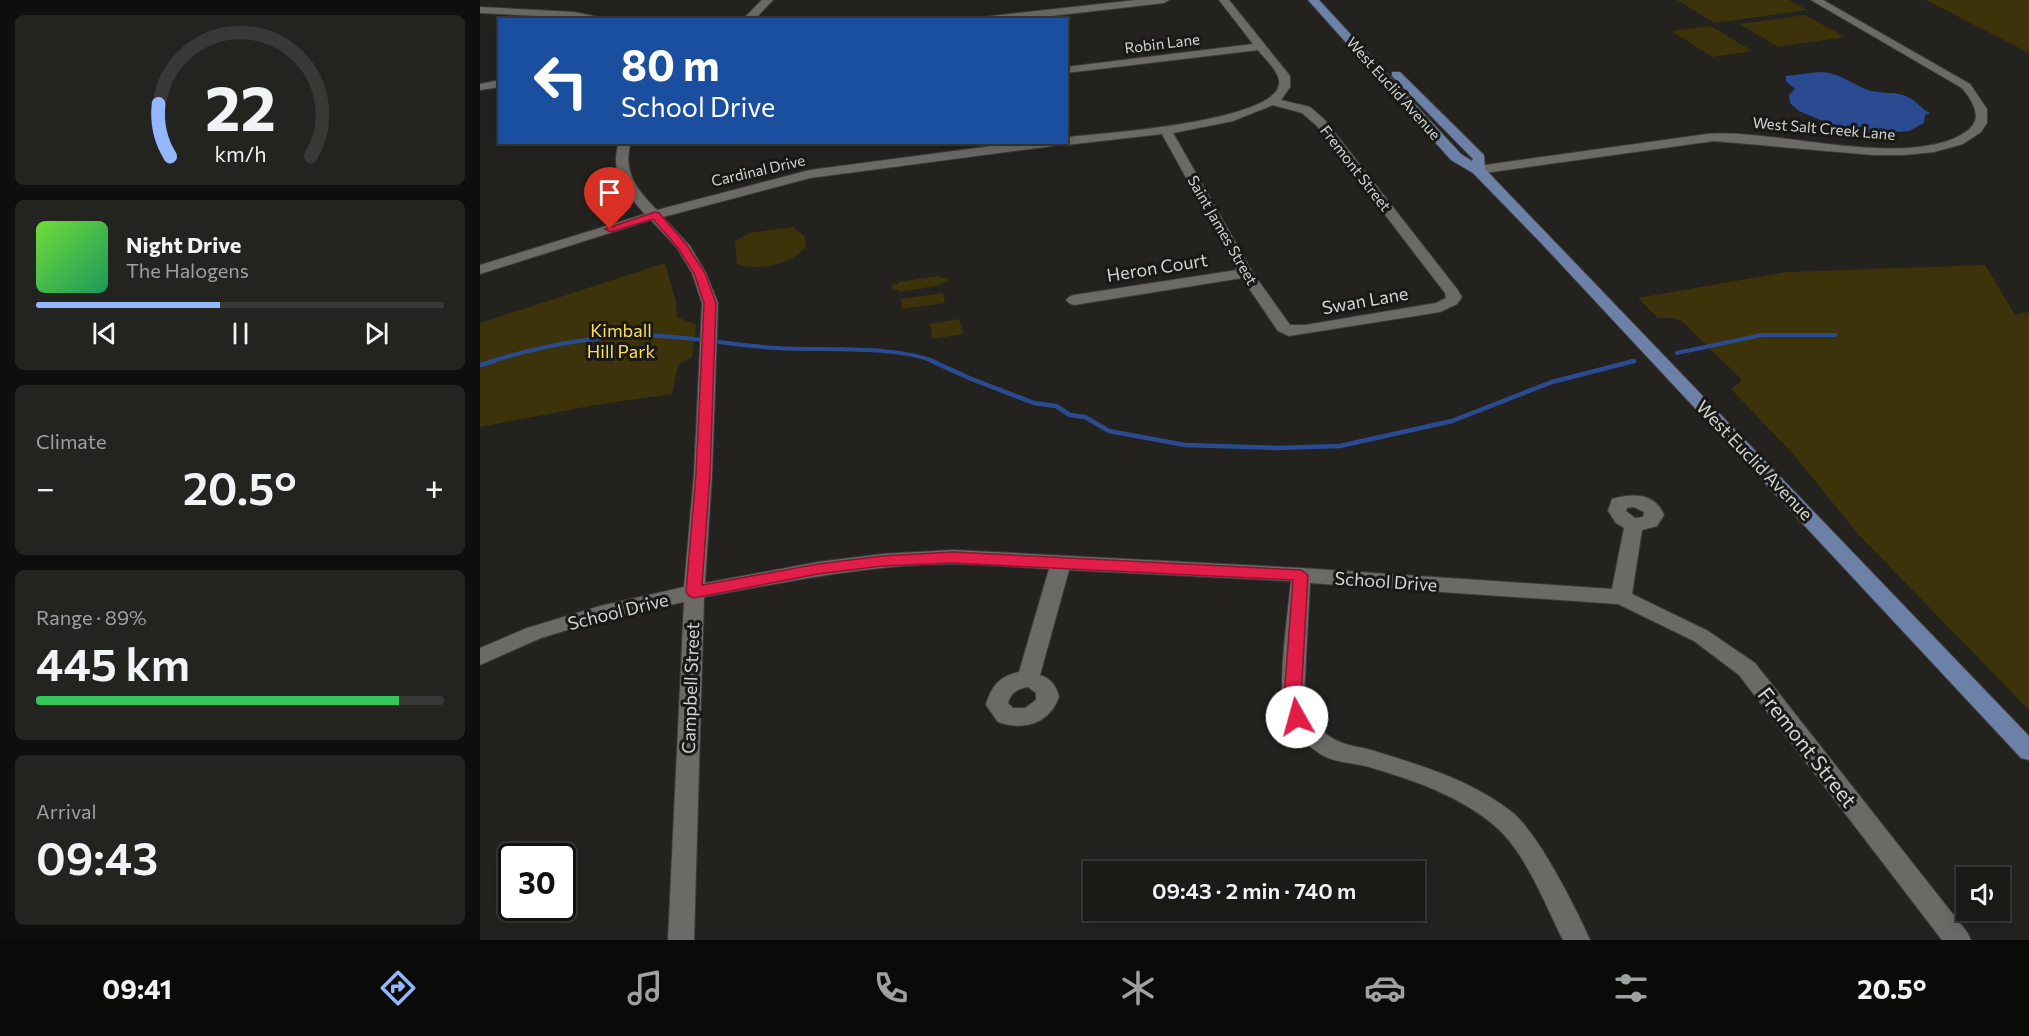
<!DOCTYPE html>
<html lang="en">
<head>
<meta charset="utf-8">
<style>
  :root { --surface:#1a1a17; --page:#232320; --text:#f1f3f6; --muted:#9fa1a1; --line:#383836; --accent:#93b7fd }
  body { margin:0; font-family:Commissioner,sans-serif; background:var(--page); color:var(--text); height:100vh; display:flex; flex-direction:column; font-size:22px; white-space:nowrap }
  * { box-sizing:border-box; margin:0 }
  p { font-size:20px; color:var(--muted) }
  .icon { flex:none; width:33px; height:33px; fill:none; stroke:currentColor; stroke-width:2; stroke-linecap:round; stroke-linejoin:round }
  .map { position:relative; flex:1; overflow:hidden }
  .details { display:flex; flex-direction:column; gap:15px; padding:15px; background:#0e0e0d; width:480px }
  .details>* { flex:none }
  .guide { position:absolute; left:18px; top:18px; width:570px; height:126px; border-radius:0px; box-shadow:0 3px 15px #0003,0 0 0 2px var(--line); background:#1a4fa0; color:#fff; overflow:hidden }
  .buttons { position:absolute; left:1476px; top:867px; display:grid; gap:12px }
  .buttons a { display:grid; place-items:center; width:54px; height:54px; border-radius:0px; background:var(--surface); box-shadow:0 3px 15px #0003,0 0 0 2px var(--line); font-size:30px }
  .speed { position:absolute; left:18px; top:843px; display:flex; gap:12px; font-size:30px; font-weight:700; text-align:center }
  .speed>* { display:grid; place-content:center; width:78px; height:78px; border-radius:50%; background:var(--surface); box-shadow:0 3px 15px #0003,0 0 0 2px var(--line); line-height:1 }
  .speed .limit { border:3px solid #111; border-radius:9px; background:#fff; color:#111 }
  .pin { position:absolute; display:grid; place-items:center; width:51px; height:51px; color:#fff; margin:-62px -26px; border-radius:50% 50% 50% 0; rotate:-45deg; box-shadow:0 0 6px #0007 }
  .pin .icon { rotate:45deg }
  .me { position:absolute; width:66px; margin:-33px; rotate:353deg; stroke-linejoin:round; filter:drop-shadow(0 0 4px #0008) }
  .turn { display:flex; align-items:center; gap:21px; height:126px; padding:0 24px; font-size:27px }
  .turn .icon { width:78px; height:78px; stroke-width:2.5 }
  .turn b { display:block; font-size:42px; line-height:51px }
  .big { font-size:45px; font-weight:600; line-height:1.1 }
  .details .tile { flex:1; display:flex; flex-direction:column; justify-content:center; gap:9px; min-width:0; padding:0 21px; border-radius:9px; background:var(--page) }
  .details .dial { align-items:center; gap:0 }
  .dial svg { height:156px; overflow:visible; fill:none; stroke:var(--line); stroke-width:7; stroke-linecap:round; text-anchor:middle }
  .dial text { fill:var(--text); stroke:none }
  .song { display:flex; align-items:center; gap:18px }
  .cover { width:72px; height:72px; border-radius:9px; background:linear-gradient(135deg,hsl(100 70% 55%),hsl(150 70% 35%)) }
  .played { height:6px; border-radius:3px; background:linear-gradient(90deg,var(--accent) 45%,var(--line) 45%) }
  .keys { display:flex; justify-content:space-around; direction:ltr }
  .heat { display:flex; justify-content:space-between; align-items:center; font-size:33px; direction:ltr }
  .charge { height:9px; border-radius:4px; background:linear-gradient(90deg,#34c759 89%,var(--line) 0) }
  .trip { position:absolute; left:603px; top:861px; width:342px; height:60px; border-radius:0px; background:var(--surface); box-shadow:0 3px 15px #0003,0 0 0 2px var(--line); font-weight:600; line-height:60px; text-align:center }
  .menu { display:flex; height:96px; justify-content:space-around; align-items:center; background:#0a0a09; color:var(--muted) }
  .menu .icon { width:42px; height:42px }
  .menu .selected { color:var(--accent) }
  .menu b { font-size:27px; color:var(--text) }
  main { display:flex; flex:1; min-height:0 }
  .map>svg:first-child { display:block }
  .green { fill:#3c330a }
  .water { fill:#2a4b92 }
  .lines { fill:none; stroke-linecap:round; stroke-linejoin:round }
  .stream-far1 { stroke:#2a4b92; stroke-width:4 }
  .stream { stroke:#2a4b92; stroke-width:4.5 }
  .minor-casing { stroke:#3c3c39; stroke-width:2 }
  .major-casing { stroke:#3c3c39; stroke-width:2 }
  .minor { fill:#6b6a67; fill-rule:evenodd }
  .major { fill:#6d80a7; fill-rule:evenodd }
  .route { fill:#e11d48; stroke:#92132f; stroke-width:1.5 }
  .labels { text-anchor:middle; dominant-baseline:central; stroke-width:6; stroke-linejoin:round; paint-order:stroke }
  .far-street-label { font-size:15px; fill:#d4d4d2; stroke:#191916 }
  .street-label { font-size:18px; fill:#d4d4d2; stroke:#191916 }
  .park-label { font-size:18px; fill:#fedf58; stroke:#191916 }
  .near-street-label { font-size:21px; fill:#d4d4d2; stroke:#191916 }
</style>
</head>
<body>
<main>
<section class="details">
<div class="tile dial"><svg viewBox="0 0 100 80">
<path d="M14 69A42 42 0 1 1 86 69"/>
<path d="M14 69A42 42 0 0 1 8 42" stroke="#93b7fd"/>
<text x="50" y="56" font-size="32" font-weight="700">22</text>
<text x="50" y="72" font-size="11">km/h</text>
</svg></div>
<div class="tile">
<div class="song"><i class="cover"></i><div><b>Night Drive</b><p>The Halogens</p></div></div>
<div class="played"></div>
<div class="keys"><svg class="icon" aria-label="previous" viewBox="0 0 24 24"><path d="M18 5L8 12l10 7zM5 5v14"/></svg><svg class="icon" aria-label="pause" viewBox="0 0 24 24"><path d="M8 5v14M16 5v14"/></svg><svg class="icon" aria-label="next" viewBox="0 0 24 24"><path d="M6 5l10 7-10 7zM19 5v14"/></svg></div>
</div>
<div class="tile"><p>Climate</p>
<div class="heat"><a>−</a><b class="big">20.5°</b><a>+</a></div>
</div>
<div class="tile"><p>Range · 89%</p><b class="big">445 km</b><div class="charge"></div></div>
<div class="tile"><p>Arrival</p><b class="big">09:43</b></div>
</section>
<div class="map">
<svg width="1549" height="940" viewBox="0 0 1549 940">
  <rect width="100%" height="100%" fill="#23221f"/>
  <path class="green" d="M 1197,0 L 1309,0 L 1327,10 L 1234,23 Z
    M 1446,0 L 1549,0 L 1549,53 Z
    M 1325,15 L 1365,37 L 1298,47 L 1260,24 Z
    M 1231,26 L 1272,51 L 1232,57 L 1192,31 Z
    M 313,227 L 324,236 L 326,247 C 310,265 280,271 257,264 L 255,241 L 270,233 Z
    M 185,263 L 196,302 L 197,317 L 216,325 L 212,357 L 198,365 L 192,394 L 115,405 L 0,427 L 0,323 Z
    M 1505,265 L 1535,315 L 1549,312 L 1549,710 L 1379,535 L 1314,455 L 1251,389 L 1261,382 L 1259,377 L 1203,322 L 1192,318 L 1178,318 L 1158,298 L 1307,272 Z
    M 459,276 L 460,278 L 467,277 L 468,282 L 461,283 L 461,285 L 419,292 L 419,290 L 412,290 L 412,285 L 418,284 L 418,282 Z
    M 463,293 L 465,303 L 422,309 L 421,299 Z
    M 479,319 L 483,334 L 452,339 L 450,324 Z"/>
  <path class="water" d="M 1339,72 C 1360,72 1372,85 1391,91 C 1403,94 1417,91 1428,97 C 1437,101 1441,109 1450,113 L 1445,115 L 1444,123 L 1429,131 L 1407,133 L 1365,130 L 1319,111 L 1310,103 L 1309,95 L 1315,89 L 1306,81 L 1306,76 Z"/>
  <g class="lines">
    <path class="stream-far1" d="M 1197,353 L 1282,335 L 1355,335
      M 9,362 C 64,345 121,334 179,336 C 219,338 258,346 297,348 C 341,351 418,345 455,362
      M 1149,362 L 1154,361"/>
    <path class="stream" d="M 452,361 L 489,378 L 554,403 L 576,406 L 590,415 L 605,417 L 629,431 L 705,445 L 796,448 L 860,446 L 972,421 L 1072,382 L 1154,361
      M 0,365 L 14,361"/>
    <g class="minor-casing">
      <path id="minor" d="M 282,0 L 293,0 L 274,20 L 262,20 Z
        M 656,0 L 689,0 L 684,3 L 536,20 L 498,20 L 503,17 Z
        M 739,0 L 749,0 L 810,76 L 810,87 L 801,100 L 830,107 L 845,120 L 977,289 L 982,297 L 977,304 L 960,312 L 809,336 L 798,331 L 762,278 L 594,305 L 589,303 L 586,300 L 589,297 L 594,295 L 757,270 L 682,134 L 586,145 L 581,142 L 586,142 L 586,137 C 619,134 795,122 799,84 C 801,73 784,58 778,50 L 586,73 L 586,67 L 773,44 ZM 793,105 L 822,113 L 837,126 L 965,293 L 966,298 L 956,303 L 825,325 L 810,325 L 773,273 L 693,133 L 753,121 Z
        M 1331,0 L 1343,0 L 1490,84 L 1507,109 L 1507,123 L 1501,132 L 1483,144 L 1454,152 L 1424,155 L 1393,155 L 1234,141 L 998,174 L 992,170 L 998,166 L 1227,134 C 1248,132 1270,135 1291,137 C 1341,142 1444,163 1487,131 C 1504,119 1493,101 1482,88 Z
        M 0,7 L 94,12 L 133,20 L 0,13 Z
        M 20,80 L 20,87 L 0,90 L 0,84 Z
        M 139,142 L 151,142 C 142,172 157,190 177,210 L 330,170 L 541,142 L 579,142 L 573,146 L 330,178 L 183,217 L 210,246 L 226,273 L 238,303 L 232,474 L 225,583 L 338,562 L 402,554 L 473,550 L 821,568 L 1132,589 L 1144,528 L 1136,523 L 1128,511 L 1132,499 C 1153,493 1175,493 1184,515 L 1177,526 L 1162,530 L 1152,594 L 1228,631 L 1275,663 L 1487,932 L 1491,940 L 1462,940 L 1259,675 L 1214,641 L 1138,604 L 830,583 L 824,698 C 828,717 841,734 860,742 C 869,746 881,747 891,750 C 940,765 991,780 1032,812 C 1058,833 1096,908 1110,940 L 1083,940 C 1065,905 1046,853 1016,827 C 981,796 933,780 889,767 C 875,763 857,763 844,756 C 831,749 812,732 806,718 C 796,692 808,613 811,581 L 589,570 L 560,675 C 571,679 576,685 579,697 C 569,724 544,731 518,722 L 506,705 C 511,687 519,676 539,672 L 569,569 C 537,567 505,564 473,564 C 389,564 306,582 224,597 L 214,940 L 188,940 L 204,602 L 120,620 L 61,638 L 0,665 L 0,648 L 47,628 L 120,606 L 204,587 L 214,474 L 222,303 L 212,273 L 197,248 L 171,220 L 0,274 L 0,265 L 165,214 C 145,192 129,173 139,142 ZM 1154,507 L 1164,512 L 1163,517 L 1155,518 L 1146,511 L 1147,508 ZM 548,687 L 556,693 L 556,700 L 545,708 L 533,708 L 528,703 C 531,693 537,689 548,687 Z"/>
    </g>
    <g class="major-casing">
      <path id="major" d="M 828,0 L 839,0 L 981,154 L 992,161 L 993,159 L 912,76 L 912,72 L 920,72 L 1004,155 L 1005,169 L 1549,736 L 1549,760 L 1541,758 L 1062,244 L 993,173 L 971,160 Z"/>
    </g>
    <use href="#minor" class="minor"/>
    <use href="#major" class="major"/>
  </g>
  <path class="route" d="M 175,212 L 179,213 L 206,244 L 225,273 L 236,303 L 230,474 L 222,585 L 338,564 L 402,556 L 473,552 L 821,570 L 828,575 L 821,698 L 825,717 L 823,722 L 817,724 L 811,722 L 804,698 L 813,580 L 473,563 L 402,566 L 338,574 L 214,598 L 209,596 L 206,592 L 216,474 L 224,303 L 214,273 L 198,248 L 173,219 L 130,232 L 125,229 Z"/>
  <g class="labels">
    <g class="far-street-label">
      <text transform="translate(682 43) rotate(-7)">Robin Lane</text>
      <text transform="translate(914 88) rotate(48)">West Euclid Avenue</text>
      <text transform="translate(1344 128) rotate(5)">West Salt Creek Lane</text>
      <text transform="translate(876 168) rotate(52)">Fremont Street</text>
      <text transform="translate(278 170) rotate(-13)">Cardinal Drive</text>
      <text transform="translate(743 230) rotate(60)">Saint James Street</text>
    </g>
    <g class="street-label">
      <text transform="translate(677 267) rotate(-9)">Heron Court</text>
      <text transform="translate(885 300) rotate(-10)">Swan Lane</text>
      <text transform="translate(1275 460) rotate(46)">West Euclid Avenue</text>
      <text transform="translate(906 581) rotate(4)">School Drive</text>
      <text transform="translate(138 611) rotate(-14)">School Drive</text>
      <text transform="translate(210 688) rotate(-88)">Campbell Street</text>
    </g>
    <g class="park-label">
      <text x="141" y="330">Kimball<tspan x="141" dy="21">Hill Park</tspan></text>
    </g>
    <g class="near-street-label">
      <text transform="translate(1328 747) rotate(52)">Fremont Street</text>
    </g>
  </g>
</svg>
<div class="buttons">
<a><svg class="icon" aria-label="sound" viewBox="0 0 24 24"><path d="M4 9h4l5-4v14l-5-4H4zM17 9q2 3 0 6"/></svg></a>
</div>
<div class="speed"><div class="limit">30</div></div>
<div class="pin" style="left:130px;top:229px;background:#d93025"><svg class="icon" aria-label="arrive" viewBox="0 0 24 24"><path d="M6 21V4h12l-3 4 3 4H6"/></svg></div>
<svg class="me" style="left:817px;top:717px" viewBox="-20 -20 40 40"><circle r="19" fill="#fff"/><path d="M0-13L10 11 0 6-10 11z" fill="#e11d48"/></svg>
<div class="trip">09:43 · 2 min · 740 m</div>
<div class="guide">
<div class="turn"><svg class="icon" aria-label="left" viewBox="0 0 24 24"><path d="M17 20v-9H6M10 6l-5 5 5 5"/></svg><div><b>80 m</b>School Drive</div></div>
</div>
</div>
</main>
<nav class="menu">
<b>09:41</b>
<svg class="icon selected" aria-label="directions" viewBox="0 0 24 24"><path d="M12 3l9 9-9 9-9-9zM9 14v-3h6M13 9l2 2-2 2"/></svg>
<svg class="icon" aria-label="music" viewBox="0 0 24 24"><path d="M9 18V5l10-2v13"/><circle cx="6" cy="18" r="3"/><circle cx="16" cy="16" r="3"/></svg>
<svg class="icon" aria-label="phone" viewBox="0 0 24 24"><path d="M5 4h4l2 5-3 2q2 4 5 5l2-3 5 2v4C11 20 4 13 5 4z"/></svg>
<svg class="icon" aria-label="climate" viewBox="0 0 24 24"><path d="M12 3v18M4 7l16 10M4 17L20 7"/></svg>
<svg class="icon" aria-label="car" viewBox="0 0 24 24"><path d="M5 17H2v-5l4-1 3-4h7l3 4 3 1v5h-3M9 17h6M6 11h13"/><circle cx="7" cy="17" r="2"/><circle cx="17" cy="17" r="2"/></svg>
<svg class="icon" aria-label="filters" viewBox="0 0 24 24"><path d="M4 7h16M4 17h16"/><circle cx="9" cy="7" r="2"/><circle cx="15" cy="17" r="2"/></svg>
<b>20.5°</b>
</nav>
</body>
</html>
